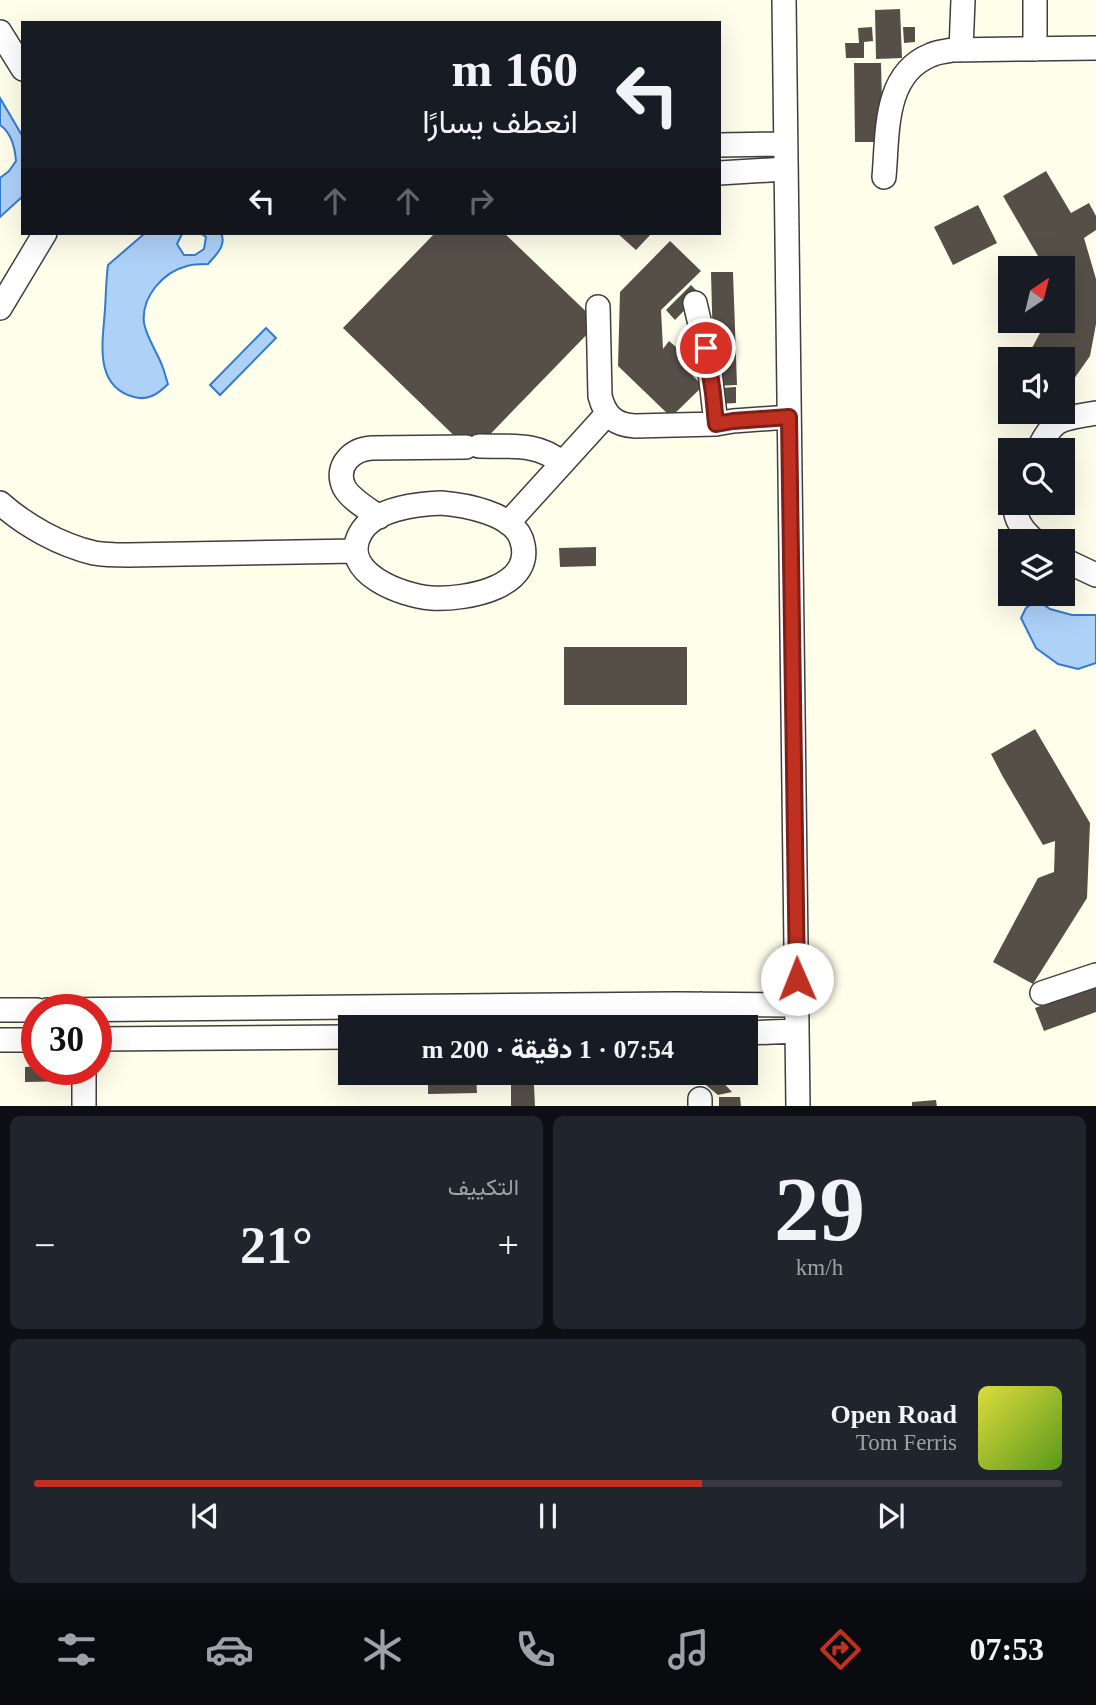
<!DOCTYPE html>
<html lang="ar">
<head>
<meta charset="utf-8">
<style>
  :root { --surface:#171b24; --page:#20242c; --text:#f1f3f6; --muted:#9ea1a6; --line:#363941; --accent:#c03021 }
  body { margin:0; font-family:"Times New Roman",Vazirmatn,serif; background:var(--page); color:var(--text); direction:rtl; height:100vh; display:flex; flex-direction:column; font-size:26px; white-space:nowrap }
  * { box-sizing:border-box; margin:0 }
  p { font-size:23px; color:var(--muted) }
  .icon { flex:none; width:38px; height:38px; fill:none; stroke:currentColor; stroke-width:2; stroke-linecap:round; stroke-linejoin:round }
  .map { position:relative; height:1106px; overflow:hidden; direction:ltr }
  .sheet { display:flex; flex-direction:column; gap:10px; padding:10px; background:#0d0f14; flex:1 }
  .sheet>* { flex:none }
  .hud { position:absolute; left:21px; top:21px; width:700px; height:214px; border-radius:0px; box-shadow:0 7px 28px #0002; direction:rtl; background:#171b24; color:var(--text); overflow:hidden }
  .needle { width:46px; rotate:35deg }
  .tools { position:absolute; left:998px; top:256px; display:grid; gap:14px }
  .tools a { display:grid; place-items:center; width:77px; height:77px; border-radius:0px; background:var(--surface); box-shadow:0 7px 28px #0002; font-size:35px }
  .speed { position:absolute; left:21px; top:994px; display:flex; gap:14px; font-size:35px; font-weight:700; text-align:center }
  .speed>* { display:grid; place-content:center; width:91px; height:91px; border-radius:50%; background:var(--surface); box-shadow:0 7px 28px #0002; line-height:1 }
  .speed .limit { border:10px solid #d22; background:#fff; color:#111 }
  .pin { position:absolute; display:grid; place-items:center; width:60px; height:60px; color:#fff; margin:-30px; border:4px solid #fff; border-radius:50%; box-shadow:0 2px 7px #0007 }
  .me { position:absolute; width:77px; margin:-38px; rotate:359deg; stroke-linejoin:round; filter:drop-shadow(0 0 5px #0008) }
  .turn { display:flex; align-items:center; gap:24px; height:147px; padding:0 28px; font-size:32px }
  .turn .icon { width:91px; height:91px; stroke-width:2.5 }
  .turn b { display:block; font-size:49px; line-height:60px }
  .lanes { display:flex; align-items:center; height:66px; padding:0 28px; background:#0003; justify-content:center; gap:35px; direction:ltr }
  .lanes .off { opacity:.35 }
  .big { font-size:52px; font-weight:800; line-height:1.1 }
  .sheet .card { flex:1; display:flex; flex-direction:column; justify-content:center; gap:10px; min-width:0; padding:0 24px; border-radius:10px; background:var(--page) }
  .sheet .dial { align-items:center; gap:0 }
  .dial b { font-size:91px; line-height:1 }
  .song { display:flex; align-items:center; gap:21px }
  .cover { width:84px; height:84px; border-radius:10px; background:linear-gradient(135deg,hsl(60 70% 55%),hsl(90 70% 35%)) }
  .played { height:7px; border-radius:4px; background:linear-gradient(90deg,var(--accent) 65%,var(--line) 65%) }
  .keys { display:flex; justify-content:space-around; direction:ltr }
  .heat { display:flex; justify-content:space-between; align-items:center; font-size:38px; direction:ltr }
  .sheet .tiles { flex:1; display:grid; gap:10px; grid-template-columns:1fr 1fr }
  .card:last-child { grid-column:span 2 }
  .trip { position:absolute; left:338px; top:1015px; width:420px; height:70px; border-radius:0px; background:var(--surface); box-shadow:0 7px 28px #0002; font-weight:800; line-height:70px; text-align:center; direction:rtl }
  .dock { display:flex; height:112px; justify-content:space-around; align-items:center; background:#090b0e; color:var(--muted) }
  .dock .icon { width:49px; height:49px }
  .dock .selected { color:var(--accent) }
  .dock b { font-size:32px; color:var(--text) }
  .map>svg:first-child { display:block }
  .water { fill:#aed1f8; stroke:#337bd1; stroke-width:2 }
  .building { fill:#554f48 }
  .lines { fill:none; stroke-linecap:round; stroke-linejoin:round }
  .street-casing { stroke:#3f3f3f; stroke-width:26 }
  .street { stroke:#fff; stroke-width:23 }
  .route-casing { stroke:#7d1f15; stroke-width:18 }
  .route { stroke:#c03021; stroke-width:12 }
</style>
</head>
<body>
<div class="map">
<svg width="1096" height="1107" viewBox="0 0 1096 1107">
  <rect width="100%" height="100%" fill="#fffeeb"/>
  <path class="water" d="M 0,98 L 23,137 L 23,196 L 0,217 L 0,178 L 9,171 L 16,161 C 15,148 12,133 0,125 Z
    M 150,233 L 185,233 L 182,234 L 177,244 L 184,255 L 195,255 L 204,249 L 206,237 L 200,233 L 221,233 C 227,245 216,255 208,264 C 201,264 193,264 187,266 C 163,272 141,297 144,323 C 147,339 158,353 163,368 C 165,373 166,379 168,384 C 158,394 148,401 134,397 C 93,386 103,341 105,309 C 106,294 106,280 108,265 L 144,234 Z
    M 266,328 L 276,338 L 220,395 L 210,385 Z
    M 1037,600 L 1050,609 L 1072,615 L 1096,615 L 1096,663 L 1078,669 L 1058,664 L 1036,648 L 1021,618 L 1026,608 Z"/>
  <path class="building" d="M 900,9 L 902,58 L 876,59 L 875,10 Z
    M 872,27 L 873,41 L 864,42 L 864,58 L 846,58 L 845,43 L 859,43 L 858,28 Z
    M 903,27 L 915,27 L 915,42 L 904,43 Z
    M 854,63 L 881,63 L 883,142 L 855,142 Z
    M 1046,171 L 1071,213 L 1089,203 L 1096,216 L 1096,230 L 1084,238 L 1096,279 L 1096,324 L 1090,356 L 1062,396 L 1062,359 L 1026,359 L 1047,320 L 1062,320 L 1062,316 L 1065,315 L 1065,280 L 1062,280 L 1062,268 L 1045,268 L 1003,196 Z
    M 978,205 L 997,243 L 953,265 L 934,227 Z
    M 435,233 L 504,233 L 598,323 L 472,453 L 343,328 Z
    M 617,233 L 652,233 L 636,250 Z
    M 670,241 L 701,271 L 661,310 L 663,349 L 669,341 L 690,359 L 685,368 L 703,386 L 671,417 L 618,366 L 620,292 Z
    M 711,272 L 733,272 L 737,385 L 714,386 Z
    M 691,285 L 700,294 L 675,320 L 666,310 Z
    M 736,387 L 736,403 L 720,404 L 719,388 Z
    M 1010,389 L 1010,408 L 1001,405 Z
    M 1018,411 L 1052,411 L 1045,421 Z
    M 596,547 L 596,566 L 560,567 L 559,548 Z
    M 564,647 L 687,647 L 687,705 L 564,705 Z
    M 1035,729 L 1090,823 L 1087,898 L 1033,984 L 993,962 L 1038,878 L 1054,872 L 1055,841 L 1043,845 L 1003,777 L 991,754 Z
    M 1096,985 L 1096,1012 L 1044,1031 L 1035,1008 Z
    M 37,1066 L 37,1069 L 72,1069 L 73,1081 L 25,1082 L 25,1067 Z
    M 428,1073 L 476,1073 L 477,1093 L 428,1094 Z
    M 636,1073 L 714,1073 L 732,1092 L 718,1095 L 701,1081 L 636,1083 Z
    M 511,1085 L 534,1085 L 535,1107 L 511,1107 Z
    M 719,1097 L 740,1097 L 741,1107 L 719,1107 Z
    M 936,1100 L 937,1107 L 912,1107 L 912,1102 Z"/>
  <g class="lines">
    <g class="street-casing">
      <path id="street" d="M 784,0 L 798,1107
        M 1035,0 L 1035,49
        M 0,32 L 23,69
        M 961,50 L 963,0
        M 719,145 L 785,144
        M 719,173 L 786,169
        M 884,177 C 888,134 883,74 931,55 C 938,52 946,51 953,50 L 1096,48
        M 695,303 L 709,363 L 716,424
        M 598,307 L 600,396 C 605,416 615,425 635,426 L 716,424 L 733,421 L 789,417
        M 0,308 L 45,233
        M 479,446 C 510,447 537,442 562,463
        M 1038,450 C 1054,416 1062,419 1096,413
        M 1015,502 C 1014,519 1022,530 1035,541
        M 0,503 C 26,526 60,545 94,553 C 105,555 117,555 128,555 L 356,551
        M 441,503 C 465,505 511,513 521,538 C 539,588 465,600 431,598 C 403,596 339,573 360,534 C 373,509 416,504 441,503 Z
        M 379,517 C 368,509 350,499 344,487 C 334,465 353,449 372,448 L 466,447
        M 508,523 L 607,414
        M 1062,559 L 1096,575
        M 1042,993 L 1096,975
        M 701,1004 C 706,1011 708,1018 705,1027
        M 0,1010 L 37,1010
        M 47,1010 L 676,1004 L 797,1005
        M 746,1033 L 797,1031
        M 96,1039 L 350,1037
        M 0,1040 L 37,1040
        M 700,1099 L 700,1107
        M 84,1107 L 84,1069"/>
    </g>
    <use href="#street" class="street"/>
  </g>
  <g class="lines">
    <g class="route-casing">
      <path id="route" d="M 706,348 L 713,393 L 716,424 L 733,421 L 789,417 L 797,979"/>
    </g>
    <use href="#route" class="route"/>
  </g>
</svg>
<div class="tools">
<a><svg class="needle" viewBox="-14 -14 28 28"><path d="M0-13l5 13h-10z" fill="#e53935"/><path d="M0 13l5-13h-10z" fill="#9ea1a6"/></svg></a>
<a><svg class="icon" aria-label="sound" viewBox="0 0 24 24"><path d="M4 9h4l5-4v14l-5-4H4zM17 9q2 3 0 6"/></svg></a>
<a><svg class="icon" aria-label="search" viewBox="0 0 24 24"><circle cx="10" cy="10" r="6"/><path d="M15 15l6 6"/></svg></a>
<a><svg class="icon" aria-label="layers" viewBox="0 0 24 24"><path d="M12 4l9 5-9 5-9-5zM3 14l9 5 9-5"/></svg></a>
</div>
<div class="speed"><div class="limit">30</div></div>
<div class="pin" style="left:706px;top:348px;background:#d93025"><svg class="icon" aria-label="arrive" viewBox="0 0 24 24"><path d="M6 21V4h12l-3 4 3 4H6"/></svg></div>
<svg class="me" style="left:797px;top:979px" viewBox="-20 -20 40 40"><circle r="19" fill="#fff"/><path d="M0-13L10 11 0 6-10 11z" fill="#c03021"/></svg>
<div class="trip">07:54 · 1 دقيقة · 200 m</div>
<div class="hud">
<div class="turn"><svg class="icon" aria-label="left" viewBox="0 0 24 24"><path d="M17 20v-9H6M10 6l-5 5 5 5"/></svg><div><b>160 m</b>انعطف يسارًا</div></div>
<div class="lanes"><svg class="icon" aria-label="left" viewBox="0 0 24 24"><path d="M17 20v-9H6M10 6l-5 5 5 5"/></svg><svg class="icon off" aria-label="ahead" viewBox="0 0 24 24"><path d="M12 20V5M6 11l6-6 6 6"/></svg><svg class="icon off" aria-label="ahead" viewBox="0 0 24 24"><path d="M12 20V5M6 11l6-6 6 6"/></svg><svg class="icon off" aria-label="right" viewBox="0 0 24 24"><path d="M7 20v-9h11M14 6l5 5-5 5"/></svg></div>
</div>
</div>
<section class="sheet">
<div class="tiles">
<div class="card dial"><b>29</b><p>km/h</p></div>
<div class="card"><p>التكييف</p>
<div class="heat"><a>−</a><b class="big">21°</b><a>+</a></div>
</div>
<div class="card">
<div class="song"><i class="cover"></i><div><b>Open Road</b><p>Tom Ferris</p></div></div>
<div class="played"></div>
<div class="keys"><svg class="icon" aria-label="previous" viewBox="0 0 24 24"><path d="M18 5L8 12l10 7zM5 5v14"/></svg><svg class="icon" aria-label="pause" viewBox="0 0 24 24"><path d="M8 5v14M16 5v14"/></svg><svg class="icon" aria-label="next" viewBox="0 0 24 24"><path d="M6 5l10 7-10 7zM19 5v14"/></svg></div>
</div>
</div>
</section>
<nav class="dock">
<b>07:53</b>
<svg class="icon selected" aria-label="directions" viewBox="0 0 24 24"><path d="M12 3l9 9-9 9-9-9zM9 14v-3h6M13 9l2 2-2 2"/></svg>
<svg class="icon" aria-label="music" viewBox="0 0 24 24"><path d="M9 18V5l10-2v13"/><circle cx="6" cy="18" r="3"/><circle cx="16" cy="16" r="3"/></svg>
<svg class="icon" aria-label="phone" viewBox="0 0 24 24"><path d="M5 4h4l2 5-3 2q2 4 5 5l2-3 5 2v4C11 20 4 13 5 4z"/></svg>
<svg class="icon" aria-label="climate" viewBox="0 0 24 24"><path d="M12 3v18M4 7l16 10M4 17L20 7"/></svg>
<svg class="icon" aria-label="car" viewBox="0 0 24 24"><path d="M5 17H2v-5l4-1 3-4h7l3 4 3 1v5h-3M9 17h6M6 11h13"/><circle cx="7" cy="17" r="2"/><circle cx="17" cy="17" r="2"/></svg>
<svg class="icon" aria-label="filters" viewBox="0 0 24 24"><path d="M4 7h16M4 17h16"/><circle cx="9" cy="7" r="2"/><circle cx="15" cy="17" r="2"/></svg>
</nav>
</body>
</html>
